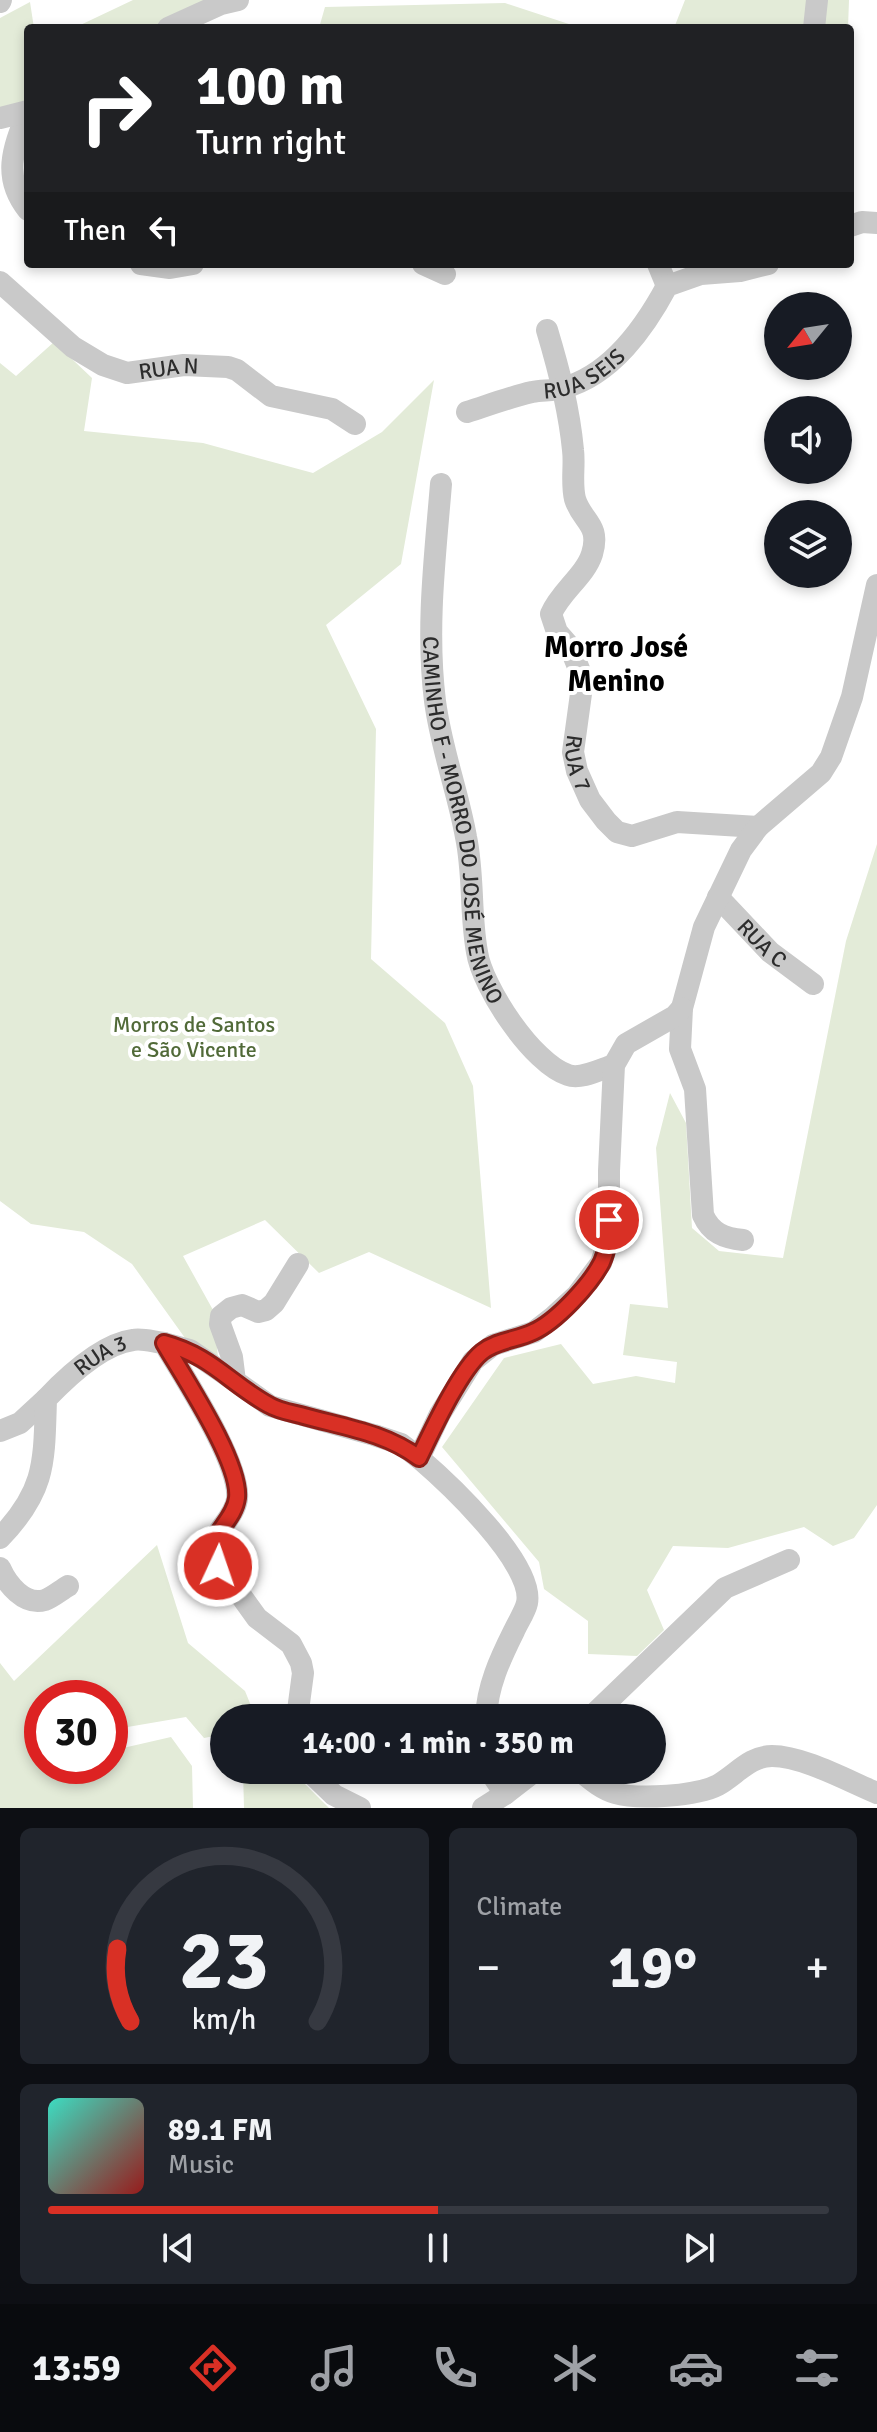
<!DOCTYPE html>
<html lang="en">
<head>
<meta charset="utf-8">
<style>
  :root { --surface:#171b24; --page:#20242c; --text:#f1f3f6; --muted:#9ea1a6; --line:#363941; --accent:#d93025 }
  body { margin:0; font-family:Signika,sans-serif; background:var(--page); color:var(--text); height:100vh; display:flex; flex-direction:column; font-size:30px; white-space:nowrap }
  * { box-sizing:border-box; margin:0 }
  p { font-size:26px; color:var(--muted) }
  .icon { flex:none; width:44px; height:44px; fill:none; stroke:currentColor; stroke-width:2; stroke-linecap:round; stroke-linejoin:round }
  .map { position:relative; height:1808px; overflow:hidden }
  .details { display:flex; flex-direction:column; gap:20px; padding:20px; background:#0d0f14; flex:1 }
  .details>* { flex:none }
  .banner { position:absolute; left:24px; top:24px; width:830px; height:244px; border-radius:8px; box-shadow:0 4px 12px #0003; background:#202124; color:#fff; overflow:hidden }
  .needle { width:52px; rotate:240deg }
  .controls { position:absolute; left:764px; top:292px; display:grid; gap:16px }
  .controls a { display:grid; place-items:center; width:88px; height:88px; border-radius:50%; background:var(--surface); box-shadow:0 4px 12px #0003; font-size:40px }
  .speed { position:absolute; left:24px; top:1680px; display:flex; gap:16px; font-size:40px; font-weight:700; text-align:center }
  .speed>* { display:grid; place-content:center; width:104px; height:104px; border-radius:50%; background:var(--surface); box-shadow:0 4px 12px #0003; line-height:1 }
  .speed .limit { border:12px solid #d22; background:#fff; color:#111 }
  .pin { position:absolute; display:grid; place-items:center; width:68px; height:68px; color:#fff; margin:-34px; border:4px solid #fff; border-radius:50%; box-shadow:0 2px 8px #0007 }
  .me { position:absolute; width:88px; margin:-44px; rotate:3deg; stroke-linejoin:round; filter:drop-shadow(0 0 6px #0008) }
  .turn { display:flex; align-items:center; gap:28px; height:168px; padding:0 40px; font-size:36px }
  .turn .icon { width:104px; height:104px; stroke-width:2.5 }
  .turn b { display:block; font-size:56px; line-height:68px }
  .then { display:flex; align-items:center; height:76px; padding:0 40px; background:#0003; gap:16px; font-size:30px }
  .big { font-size:60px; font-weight:800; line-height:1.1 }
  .details .card { flex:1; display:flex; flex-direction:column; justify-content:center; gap:12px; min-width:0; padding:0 28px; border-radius:12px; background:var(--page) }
  .details .dial { align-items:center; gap:0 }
  .dial svg { height:208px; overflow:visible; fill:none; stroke:var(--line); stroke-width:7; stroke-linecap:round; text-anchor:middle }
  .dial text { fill:var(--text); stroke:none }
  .song { display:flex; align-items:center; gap:24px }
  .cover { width:96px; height:96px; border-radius:12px; background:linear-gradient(135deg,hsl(170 70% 55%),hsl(0 70% 35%)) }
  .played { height:8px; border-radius:4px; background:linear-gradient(90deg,var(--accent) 50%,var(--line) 50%) }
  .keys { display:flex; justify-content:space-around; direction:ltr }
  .heat { display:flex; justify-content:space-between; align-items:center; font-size:44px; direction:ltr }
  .details .tiles { flex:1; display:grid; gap:20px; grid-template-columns:1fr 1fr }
  .card:last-child { grid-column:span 2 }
  .trip { position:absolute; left:210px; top:1704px; width:456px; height:80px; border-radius:40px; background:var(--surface); box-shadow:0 4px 12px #0003; font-weight:800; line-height:80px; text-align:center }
  .menu { display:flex; height:128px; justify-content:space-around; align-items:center; background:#090b0e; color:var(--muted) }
  .menu .icon { width:56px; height:56px }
  .menu .current { color:var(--accent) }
  .menu b { font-size:36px; color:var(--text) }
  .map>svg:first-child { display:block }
  .green { fill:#e3ebd8 }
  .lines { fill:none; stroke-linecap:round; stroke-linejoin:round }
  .minor { stroke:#c9c9c9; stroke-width:22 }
  .route-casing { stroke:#8d1f18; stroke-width:20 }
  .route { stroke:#d93025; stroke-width:14 }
  .labels { text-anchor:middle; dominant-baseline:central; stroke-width:8; stroke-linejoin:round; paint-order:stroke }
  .street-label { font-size:22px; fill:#2c2c2c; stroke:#fff }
  .park-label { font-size:22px; fill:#516a38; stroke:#fff }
  .district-label { font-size:30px; font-weight:bold; fill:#000; stroke:#fff }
</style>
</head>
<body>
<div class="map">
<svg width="877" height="1808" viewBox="0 0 877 1808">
  <rect width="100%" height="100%" fill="#fff"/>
  <path class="green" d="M 133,0 L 207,0 L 156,28 L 74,28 Z
    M 685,0 L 849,0 L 848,28 L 674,28 Z
    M 30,2 L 34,28 L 28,28 L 28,102 L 0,108 L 0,18 Z
    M 505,3 L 581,28 L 319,28 L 325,7 Z
    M 54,342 L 92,378 L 84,431 L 203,443 L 313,473 L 382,432 L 434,380 L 401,564 L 326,625 L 376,729 L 371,959 L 445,1023 L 473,1086 L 491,1308 L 369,1252 L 319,1273 L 265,1220 L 183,1256 L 213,1310 L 218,1357 L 185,1338 L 132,1264 L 84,1232 L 31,1224 L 0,1201 L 0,363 L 16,376 Z
    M 877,844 L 877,1505 L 854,1538 L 833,1546 L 804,1527 L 728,1548 L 673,1546 L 647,1590 L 664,1630 L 637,1656 L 588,1654 L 588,1621 L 544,1589 L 539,1562 L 442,1447 L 504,1358 L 561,1344 L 593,1384 L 636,1376 L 675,1383 L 677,1362 L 623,1355 L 630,1304 L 668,1308 L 656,1148 L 670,1093 L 686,1123 L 692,1228 L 719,1251 L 783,1258 L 846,941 Z
    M 157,1545 L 188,1643 L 245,1691 L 256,1718 L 224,1718 L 224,1734 L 204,1738 L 186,1717 L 110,1730 L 110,1698 L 42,1698 L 42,1766 L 110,1766 L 110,1751 L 171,1737 L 192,1766 L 193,1808 L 0,1808 L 0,1663 L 14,1681 Z
    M 291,1770 L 329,1808 L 244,1808 L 243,1771 Z"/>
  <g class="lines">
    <g class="minor">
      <path d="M 0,2 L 1,0"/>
      <path d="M 168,28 L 221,4 L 238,0"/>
      <path d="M 814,28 L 817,0"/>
      <path d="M 28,111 C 14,147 1,176 28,210"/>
      <path d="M 0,118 L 28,111"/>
      <path d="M 850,226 L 862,222 L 877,223"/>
      <path d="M 141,264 L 170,268 L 193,264"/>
      <path d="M 423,264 L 445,274"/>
      <path d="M 658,264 L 667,286"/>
      <path id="s1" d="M 0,282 L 73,347 L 103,365 L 127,373 L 184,365 L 228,367 L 237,370 L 271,396 L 332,409 L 355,424"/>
      <path id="s2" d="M 547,330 C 559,370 569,408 573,450 C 575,465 571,483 575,499 C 582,522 601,524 592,554 C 585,576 560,592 551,614 L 557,632 L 570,647 L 583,679 L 573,752 L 577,771 L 590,800 L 606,821 L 617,832 L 632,836 L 677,822 L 758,827"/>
      <path id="s3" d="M 467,412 C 489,405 510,397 532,392 C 543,390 553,391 563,388 C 612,375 645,327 667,286 L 701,274 L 740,271 L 768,264"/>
      <path id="s4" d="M 441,484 C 435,557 426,629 435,701 C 441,748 458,792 466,837 C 474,875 470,914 477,952 C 482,987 533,1064 568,1075 C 581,1080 601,1069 614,1065"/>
      <path id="s5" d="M 718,897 L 770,952 L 813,984"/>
      <path d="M 743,1240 C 724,1238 711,1233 703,1215 L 695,1089 L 680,1049 L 682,1008 L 704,927 L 741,850 L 758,827 L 821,773 L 831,757 L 852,697 L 877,585"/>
      <path d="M 298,1264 L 274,1303 L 266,1310 L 258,1312 L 242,1305 L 231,1308 L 221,1316 L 220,1324 L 232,1357 L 235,1381 L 270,1406 L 374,1435 L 401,1444 L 419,1458"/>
      <path d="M 164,1343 L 190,1350 L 235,1381"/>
      <path d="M 0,1431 L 20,1423 L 46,1399"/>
      <path id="s6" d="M 0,1538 C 46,1490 44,1463 46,1399 C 66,1378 102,1344 133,1340 C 142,1338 154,1342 164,1343 C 183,1376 241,1463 237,1499 C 234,1520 211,1532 211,1554 L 257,1618 L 291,1644 L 301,1663 L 303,1673 L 297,1718"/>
      <path d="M 0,1568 C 7,1584 24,1606 45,1600 C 53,1597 61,1590 68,1586"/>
      <path d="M 486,1718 C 487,1687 500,1659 514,1631 C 518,1622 525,1612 527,1603 C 535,1564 447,1482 419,1458 L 440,1414 L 473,1361 L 493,1345 L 534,1332 L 552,1318 L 577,1295 L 601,1263 L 609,1239 L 609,1171 L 614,1065 L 626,1044 L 675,1016 L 682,1008"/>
      <path d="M 590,1718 L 725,1588 L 789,1560"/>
      <path d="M 308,1770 L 334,1795 L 360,1808"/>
      <path d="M 489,1770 L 505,1794 L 536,1770"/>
      <path d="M 579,1770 C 590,1779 601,1789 615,1793 C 638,1800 697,1796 718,1785 C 737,1774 750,1756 772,1756 C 803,1756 848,1781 877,1793"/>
      <path d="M 483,1808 L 505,1794"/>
    </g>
  </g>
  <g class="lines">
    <g class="route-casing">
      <path id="route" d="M 218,1566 L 211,1554 L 211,1547 C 217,1530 235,1516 237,1498 C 241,1463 183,1376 164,1343 C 212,1356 229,1383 269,1405 C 279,1411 293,1413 304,1416 C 344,1427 386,1433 419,1458 C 432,1431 460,1370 482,1352 C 497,1340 517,1340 533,1332 C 556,1322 591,1284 602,1262 C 608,1249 609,1235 609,1220"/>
    </g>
    <use href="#route" class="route"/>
  </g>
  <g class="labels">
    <g class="street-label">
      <text stroke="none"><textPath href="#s3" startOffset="124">RUA SEIS</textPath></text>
      <text stroke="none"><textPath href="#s1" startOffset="200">RUA N</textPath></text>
      <text stroke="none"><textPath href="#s2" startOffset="464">RUA 7</textPath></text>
      <text stroke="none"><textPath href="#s4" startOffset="340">CAMINHO F - MORRO DO JOSÉ MENINO</textPath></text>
      <text stroke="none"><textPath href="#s5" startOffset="64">RUA C</textPath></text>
      <text stroke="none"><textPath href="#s6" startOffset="222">RUA 3</textPath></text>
    </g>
    <g class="park-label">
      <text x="194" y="1024">Morros de Santos<tspan x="194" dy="25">e São Vicente</tspan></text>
    </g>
    <g class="district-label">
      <text x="616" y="647">Morro José<tspan x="616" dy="34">Menino</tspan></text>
    </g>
  </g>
</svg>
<div class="controls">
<a><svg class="needle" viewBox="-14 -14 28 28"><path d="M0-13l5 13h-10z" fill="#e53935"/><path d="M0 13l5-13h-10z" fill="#9ea1a6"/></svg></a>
<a><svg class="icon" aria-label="sound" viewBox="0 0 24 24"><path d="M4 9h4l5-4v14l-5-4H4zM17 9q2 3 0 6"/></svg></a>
<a><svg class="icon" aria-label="layers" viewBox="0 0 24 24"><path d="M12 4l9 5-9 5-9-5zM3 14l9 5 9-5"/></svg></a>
</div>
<div class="speed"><div class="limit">30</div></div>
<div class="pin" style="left:609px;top:1220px;background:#d93025"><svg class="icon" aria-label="arrive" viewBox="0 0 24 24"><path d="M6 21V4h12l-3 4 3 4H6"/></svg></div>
<svg class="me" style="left:218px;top:1566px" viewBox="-20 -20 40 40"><circle r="17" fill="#d93025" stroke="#fff" stroke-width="3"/><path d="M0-11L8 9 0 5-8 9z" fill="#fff"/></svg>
<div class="trip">14:00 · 1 min · 350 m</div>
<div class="banner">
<div class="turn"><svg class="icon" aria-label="right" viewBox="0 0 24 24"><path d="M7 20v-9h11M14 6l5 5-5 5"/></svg><div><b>100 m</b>Turn right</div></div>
<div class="then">Then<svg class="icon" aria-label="left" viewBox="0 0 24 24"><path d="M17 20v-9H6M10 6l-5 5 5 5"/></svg></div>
</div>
</div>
<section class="details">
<div class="tiles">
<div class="card dial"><svg viewBox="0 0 100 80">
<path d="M14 69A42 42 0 1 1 86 69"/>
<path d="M14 69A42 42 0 0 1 9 41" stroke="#d93025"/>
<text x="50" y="56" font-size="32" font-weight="700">23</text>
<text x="50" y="72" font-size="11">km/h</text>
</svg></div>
<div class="card"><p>Climate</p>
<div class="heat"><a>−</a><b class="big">19°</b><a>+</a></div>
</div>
<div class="card">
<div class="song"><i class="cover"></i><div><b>89.1 FM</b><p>Music</p></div></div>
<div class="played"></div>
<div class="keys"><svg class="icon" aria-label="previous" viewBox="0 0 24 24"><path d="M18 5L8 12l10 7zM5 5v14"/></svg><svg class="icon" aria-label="pause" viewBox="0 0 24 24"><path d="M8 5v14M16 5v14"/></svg><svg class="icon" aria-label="next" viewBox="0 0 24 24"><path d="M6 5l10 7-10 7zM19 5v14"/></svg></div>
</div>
</div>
</section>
<nav class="menu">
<b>13:59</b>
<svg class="icon current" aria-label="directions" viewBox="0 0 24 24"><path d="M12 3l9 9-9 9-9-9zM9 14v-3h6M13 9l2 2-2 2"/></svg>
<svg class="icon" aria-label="music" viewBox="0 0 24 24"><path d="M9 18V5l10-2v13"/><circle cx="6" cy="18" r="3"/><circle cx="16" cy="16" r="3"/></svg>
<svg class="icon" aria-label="phone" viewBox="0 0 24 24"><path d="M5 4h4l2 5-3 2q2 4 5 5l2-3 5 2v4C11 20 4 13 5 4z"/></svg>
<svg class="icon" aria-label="climate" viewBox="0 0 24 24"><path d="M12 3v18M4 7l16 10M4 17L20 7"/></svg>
<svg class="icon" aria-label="car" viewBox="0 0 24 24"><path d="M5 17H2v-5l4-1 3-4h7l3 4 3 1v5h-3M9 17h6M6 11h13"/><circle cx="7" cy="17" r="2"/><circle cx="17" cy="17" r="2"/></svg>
<svg class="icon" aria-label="filters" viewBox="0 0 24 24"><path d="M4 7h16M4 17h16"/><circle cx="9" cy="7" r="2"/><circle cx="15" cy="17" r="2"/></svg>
</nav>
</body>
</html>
